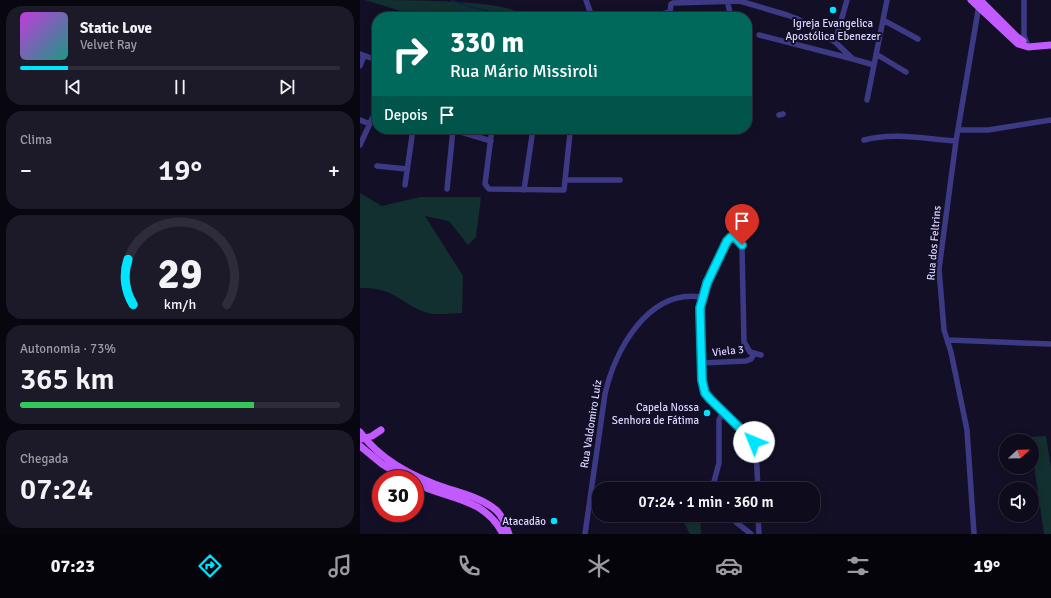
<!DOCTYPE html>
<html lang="pt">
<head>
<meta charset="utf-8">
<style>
  :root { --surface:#0e0b1c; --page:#1c1929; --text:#f1f3f6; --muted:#9b9ba3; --line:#2e2b3b; --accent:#00e5ff }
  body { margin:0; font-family:Signika,sans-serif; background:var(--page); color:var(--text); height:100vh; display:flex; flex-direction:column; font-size:15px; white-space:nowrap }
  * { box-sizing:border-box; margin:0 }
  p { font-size:13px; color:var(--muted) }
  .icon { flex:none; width:22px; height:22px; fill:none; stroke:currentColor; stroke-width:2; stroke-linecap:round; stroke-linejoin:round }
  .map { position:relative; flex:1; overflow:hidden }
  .panel { display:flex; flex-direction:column; gap:6px; padding:6px; background:#08060f; width:360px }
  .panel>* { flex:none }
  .top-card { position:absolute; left:12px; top:12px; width:380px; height:122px; border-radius:16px; box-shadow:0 2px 10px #0003,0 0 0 1px var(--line); background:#00695c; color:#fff; overflow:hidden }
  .needle { width:26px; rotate:68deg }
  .tools { position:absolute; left:639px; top:434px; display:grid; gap:8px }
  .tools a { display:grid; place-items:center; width:40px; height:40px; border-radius:50%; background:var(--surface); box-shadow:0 2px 10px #0003,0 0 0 1px var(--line); font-size:20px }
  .speed { position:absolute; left:12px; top:470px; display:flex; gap:8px; font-size:20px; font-weight:700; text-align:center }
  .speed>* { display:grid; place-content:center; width:52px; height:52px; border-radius:50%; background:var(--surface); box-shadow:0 2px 10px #0003,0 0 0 1px var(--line); line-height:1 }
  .speed .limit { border:6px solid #d22; background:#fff; color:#111 }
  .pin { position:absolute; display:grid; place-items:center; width:34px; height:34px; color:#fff; margin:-41px -17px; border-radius:50% 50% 50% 0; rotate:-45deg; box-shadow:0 0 4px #0007 }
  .pin .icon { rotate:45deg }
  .me { position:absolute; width:44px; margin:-22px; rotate:315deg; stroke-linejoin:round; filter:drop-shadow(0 0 3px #0008) }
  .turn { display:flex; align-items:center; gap:14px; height:84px; padding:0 12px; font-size:18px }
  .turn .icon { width:52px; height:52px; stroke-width:2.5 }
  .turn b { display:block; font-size:28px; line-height:34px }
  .then { display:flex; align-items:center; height:38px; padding:0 12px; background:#0003; gap:8px; font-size:15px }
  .big { font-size:30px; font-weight:600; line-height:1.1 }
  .panel .widget { flex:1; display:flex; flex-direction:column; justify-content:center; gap:6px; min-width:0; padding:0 14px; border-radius:16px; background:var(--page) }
  .panel .dial { align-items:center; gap:0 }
  .dial svg { height:104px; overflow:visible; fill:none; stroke:var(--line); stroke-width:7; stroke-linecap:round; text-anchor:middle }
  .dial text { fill:var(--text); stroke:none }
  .song { display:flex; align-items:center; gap:12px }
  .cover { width:48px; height:48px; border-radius:6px; background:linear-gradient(135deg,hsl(290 70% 55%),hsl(170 70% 35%)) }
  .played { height:4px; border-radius:2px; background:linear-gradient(90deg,var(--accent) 15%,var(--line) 15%) }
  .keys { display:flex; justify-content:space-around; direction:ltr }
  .heat { display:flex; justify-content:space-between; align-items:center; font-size:22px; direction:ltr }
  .charge { height:6px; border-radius:3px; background:linear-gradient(90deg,#34c759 73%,var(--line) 0) }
  .trip { position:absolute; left:232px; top:482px; width:228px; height:40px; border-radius:16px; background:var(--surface); box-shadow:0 2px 10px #0003,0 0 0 1px var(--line); font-weight:600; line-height:40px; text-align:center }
  .tab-bar { display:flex; height:64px; justify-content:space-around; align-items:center; background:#06040b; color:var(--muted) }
  .tab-bar .icon { width:28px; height:28px }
  .tab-bar .on { color:var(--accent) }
  .tab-bar b { font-size:18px; color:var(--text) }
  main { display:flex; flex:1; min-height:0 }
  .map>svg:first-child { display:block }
  .green { fill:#12302f }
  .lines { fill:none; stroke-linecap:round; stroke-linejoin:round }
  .stream { stroke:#0c2248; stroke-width:1.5 }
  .minor { stroke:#3d3a85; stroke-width:5.5 }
  .major { stroke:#c25bff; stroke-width:7 }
  .route-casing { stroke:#0095a6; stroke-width:10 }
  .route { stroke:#00e5ff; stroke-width:7 }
  .poi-dot { fill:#00e5ff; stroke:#130f26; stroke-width:1.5 }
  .labels { text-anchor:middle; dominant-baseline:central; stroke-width:4; stroke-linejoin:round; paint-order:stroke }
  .poi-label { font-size:11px; fill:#d9d4ff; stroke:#130f26; text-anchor:end }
  .street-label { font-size:11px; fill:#d9d4ff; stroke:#130f26 }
</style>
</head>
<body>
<main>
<section class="panel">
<div class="widget">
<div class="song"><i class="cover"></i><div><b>Static Love</b><p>Velvet Ray</p></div></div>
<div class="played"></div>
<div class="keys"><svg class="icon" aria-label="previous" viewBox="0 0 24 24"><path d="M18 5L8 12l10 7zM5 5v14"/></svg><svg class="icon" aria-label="pause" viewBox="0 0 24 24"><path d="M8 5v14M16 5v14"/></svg><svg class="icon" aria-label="next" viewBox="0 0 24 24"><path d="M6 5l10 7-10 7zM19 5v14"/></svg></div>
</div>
<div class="widget"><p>Clima</p>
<div class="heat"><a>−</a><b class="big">19°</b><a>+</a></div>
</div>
<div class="widget dial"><svg viewBox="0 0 100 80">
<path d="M14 69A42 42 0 1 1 86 69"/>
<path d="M14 69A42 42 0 0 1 10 34" stroke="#00e5ff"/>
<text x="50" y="56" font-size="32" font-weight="700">29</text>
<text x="50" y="72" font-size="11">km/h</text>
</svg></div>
<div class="widget"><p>Autonomia · 73%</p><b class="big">365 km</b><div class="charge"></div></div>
<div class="widget"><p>Chegada</p><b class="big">07:24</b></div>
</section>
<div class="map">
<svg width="691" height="534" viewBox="0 0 691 534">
  <rect width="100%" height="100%" fill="#130f26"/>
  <path class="green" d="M 5,0 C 36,0 134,0 155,11 L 155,17 L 60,17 Z
    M 0,193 L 22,206 L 60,197 L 121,197 L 116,237 L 108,245 L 89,221 L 65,216 L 103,276 L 102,313 C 91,313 75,316 65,312 C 37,302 36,287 0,288 Z
    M 686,436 L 691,468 L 691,534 L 684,534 L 670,437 Z
    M 320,515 L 340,515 L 341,534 L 330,534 Z"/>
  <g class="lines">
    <path class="stream" d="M 91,0 L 111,7 L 156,17"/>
    <path class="minor" d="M 226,0 L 232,17
      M 367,0 L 371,17
      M 664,0 L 664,36 L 667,43
      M 310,12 L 311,4 L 313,3 L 380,1 L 427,15 L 438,19 L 475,42 L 493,59 L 514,65
      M 289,17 L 310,12
      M 523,20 L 558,39
      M 399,35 L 493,59
      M 475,42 L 487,0
      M 0,54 L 17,60
      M 516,54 L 546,72
      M 0,66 L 4,56
      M 507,100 L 527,0
      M 419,115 L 423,114
      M 0,120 L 10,124
      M 91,129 L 131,141
      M 132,129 L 125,184 L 129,189 L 204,190 L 210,133
      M 598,130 L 628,130 L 691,120
      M 504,140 C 534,132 566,139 596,141
      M 0,145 L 17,108
      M 17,166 L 47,169
      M 206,180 L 260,180
      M 45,185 L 53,129
      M 87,189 L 93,130
      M 164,190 L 173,129
      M 588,340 L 691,344
      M 342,363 L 386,361 L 391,359 L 394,354
      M 352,489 L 359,463 L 359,420 L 363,412
      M 398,489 L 396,449 L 394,442 L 350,399 L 345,393 L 342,380 L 340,302 L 363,247 L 372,237 L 378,239 L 382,247 L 384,342 L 390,352 L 401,355
      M 367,515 L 391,534
      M 398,515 L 399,534
      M 225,534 L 245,394 C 255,350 288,289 341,297
      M 614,534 L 607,430 L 591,352 L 584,330 L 579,269 L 596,141 L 619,5"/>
    <path class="major" d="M 611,0 L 658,44 L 668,47 L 691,45
      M 620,0 L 656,36 L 663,41
      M 0,432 C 21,461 55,478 89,489 C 105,494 123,499 136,510 C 143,516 146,526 149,534
      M 2,439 L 12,436 L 21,430
      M 0,446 L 22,464 L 46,479
      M 55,483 C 89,500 124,497 143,534"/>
  </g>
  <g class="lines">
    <g class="route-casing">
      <path id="route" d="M 382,245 L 375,237 L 371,237 L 367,241 L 347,283 L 340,308 L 342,380 L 345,393 L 350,399 L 394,442"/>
    </g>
    <use href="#route" class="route"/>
  </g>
  <g class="poi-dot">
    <circle cx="473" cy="10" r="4"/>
    <circle cx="347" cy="413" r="4"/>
    <circle cx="194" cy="521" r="4"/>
  </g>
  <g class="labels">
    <g class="poi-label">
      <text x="473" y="23" text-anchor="middle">Igreja Evangelica<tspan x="473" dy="13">Apostólica Ebenezer</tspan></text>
      <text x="339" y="407">Capela Nossa<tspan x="339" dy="13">Senhora de Fátima</tspan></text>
      <text x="186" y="521">Atacadão</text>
    </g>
    <g class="street-label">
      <text transform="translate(574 243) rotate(-85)">Rua dos Feltrins</text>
      <text transform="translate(368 351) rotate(-6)">Viela 3</text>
      <text transform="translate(231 424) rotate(-81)">Rua Valdomiro Luíz</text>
    </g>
  </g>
</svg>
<div class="tools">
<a><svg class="needle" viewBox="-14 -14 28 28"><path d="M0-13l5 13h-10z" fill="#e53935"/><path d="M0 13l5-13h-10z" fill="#9b9ba3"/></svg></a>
<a><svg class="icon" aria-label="sound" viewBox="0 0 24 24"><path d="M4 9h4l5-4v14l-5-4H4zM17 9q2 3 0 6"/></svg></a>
</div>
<div class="speed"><div class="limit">30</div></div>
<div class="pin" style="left:382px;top:245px;background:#d93025"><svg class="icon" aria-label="arrive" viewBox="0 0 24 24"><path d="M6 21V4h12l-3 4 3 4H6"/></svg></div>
<svg class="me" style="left:394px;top:442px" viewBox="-20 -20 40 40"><circle r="19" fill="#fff"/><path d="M0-13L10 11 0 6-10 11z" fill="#00e5ff"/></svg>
<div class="trip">07:24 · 1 min · 360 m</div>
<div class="top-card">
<div class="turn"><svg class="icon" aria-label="right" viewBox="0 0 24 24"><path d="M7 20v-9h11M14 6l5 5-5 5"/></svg><div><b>330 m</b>Rua Mário Missiroli</div></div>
<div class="then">Depois<svg class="icon" aria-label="arrive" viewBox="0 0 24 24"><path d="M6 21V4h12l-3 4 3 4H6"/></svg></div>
</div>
</div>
</main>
<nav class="tab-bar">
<b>07:23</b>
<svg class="icon on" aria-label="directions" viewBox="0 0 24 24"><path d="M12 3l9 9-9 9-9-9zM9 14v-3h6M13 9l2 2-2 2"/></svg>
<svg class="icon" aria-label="music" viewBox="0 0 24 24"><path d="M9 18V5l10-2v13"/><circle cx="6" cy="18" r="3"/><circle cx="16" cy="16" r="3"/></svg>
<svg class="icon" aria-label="phone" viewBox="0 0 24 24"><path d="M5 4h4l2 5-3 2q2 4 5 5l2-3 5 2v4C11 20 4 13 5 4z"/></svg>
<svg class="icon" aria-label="climate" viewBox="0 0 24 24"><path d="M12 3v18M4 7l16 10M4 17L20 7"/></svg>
<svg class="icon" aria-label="car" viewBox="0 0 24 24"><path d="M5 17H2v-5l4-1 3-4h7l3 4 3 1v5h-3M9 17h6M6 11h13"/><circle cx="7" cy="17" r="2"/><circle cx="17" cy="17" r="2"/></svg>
<svg class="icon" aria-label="filters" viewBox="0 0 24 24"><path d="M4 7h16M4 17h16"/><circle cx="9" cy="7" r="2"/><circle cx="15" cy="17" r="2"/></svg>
<b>19°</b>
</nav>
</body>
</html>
